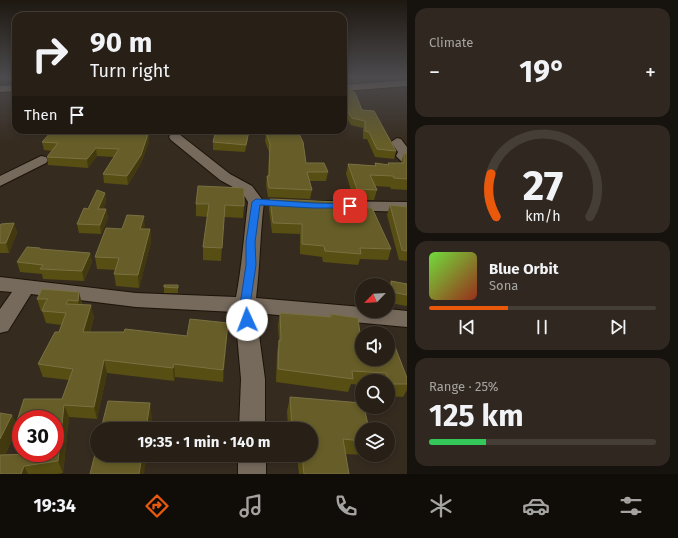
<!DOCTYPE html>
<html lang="en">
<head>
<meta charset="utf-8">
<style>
  :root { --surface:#282017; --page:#302820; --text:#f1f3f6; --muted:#a5a3a1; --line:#443e36; --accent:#ea580c }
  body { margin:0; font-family:"Fira Sans",sans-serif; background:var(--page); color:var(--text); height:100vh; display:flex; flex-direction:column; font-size:15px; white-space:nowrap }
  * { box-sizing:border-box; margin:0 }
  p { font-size:13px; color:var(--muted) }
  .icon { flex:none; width:22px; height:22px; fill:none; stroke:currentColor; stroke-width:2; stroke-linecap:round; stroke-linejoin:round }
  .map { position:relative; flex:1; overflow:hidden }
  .panel { display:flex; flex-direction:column; gap:8px; padding:8px; background:#16120d; width:271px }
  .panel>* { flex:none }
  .banner { position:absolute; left:12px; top:12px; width:335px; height:122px; border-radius:12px; box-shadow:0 2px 6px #0003,0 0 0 1px var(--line); background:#282017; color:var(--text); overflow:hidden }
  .needle { width:26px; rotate:245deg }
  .buttons { position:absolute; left:355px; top:278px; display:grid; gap:8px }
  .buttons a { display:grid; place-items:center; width:40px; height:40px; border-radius:50%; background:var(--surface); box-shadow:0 2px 6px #0003,0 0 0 1px var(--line); font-size:20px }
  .speed { position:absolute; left:12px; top:410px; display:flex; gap:8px; font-size:20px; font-weight:700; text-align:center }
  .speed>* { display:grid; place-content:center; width:52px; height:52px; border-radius:50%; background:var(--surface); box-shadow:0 2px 6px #0003,0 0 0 1px var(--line); line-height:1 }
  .speed .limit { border:6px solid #d22; background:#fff; color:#111 }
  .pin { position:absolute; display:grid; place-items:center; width:34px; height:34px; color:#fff; margin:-17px; border-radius:8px; box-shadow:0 2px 6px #0006 }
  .me { position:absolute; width:44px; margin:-22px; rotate:358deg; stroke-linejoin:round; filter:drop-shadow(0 0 3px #0008) }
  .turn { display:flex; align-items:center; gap:14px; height:84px; padding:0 12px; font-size:18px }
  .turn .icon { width:52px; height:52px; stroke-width:2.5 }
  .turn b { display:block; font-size:28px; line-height:34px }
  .then { display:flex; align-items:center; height:38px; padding:0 12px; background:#0003; gap:8px; font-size:15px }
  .big { font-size:30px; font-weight:700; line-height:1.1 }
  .panel .widget { flex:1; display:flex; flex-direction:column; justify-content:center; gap:6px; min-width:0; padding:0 14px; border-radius:12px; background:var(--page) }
  .panel .dial { align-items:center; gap:0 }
  .dial svg { height:104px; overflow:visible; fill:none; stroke:var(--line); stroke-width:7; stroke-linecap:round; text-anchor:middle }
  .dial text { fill:var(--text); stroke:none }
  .song { display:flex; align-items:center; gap:12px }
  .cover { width:48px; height:48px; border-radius:6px; background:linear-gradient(135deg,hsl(100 70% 55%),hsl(10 70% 35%)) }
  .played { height:4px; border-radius:2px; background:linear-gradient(90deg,var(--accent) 35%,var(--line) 35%) }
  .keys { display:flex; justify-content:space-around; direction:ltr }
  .heat { display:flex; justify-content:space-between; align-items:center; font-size:22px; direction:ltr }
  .charge { height:6px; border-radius:3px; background:linear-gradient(90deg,#34c759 25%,var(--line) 0) }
  .trip { position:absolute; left:90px; top:422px; width:228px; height:40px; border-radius:20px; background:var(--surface); box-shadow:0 2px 6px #0003,0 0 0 1px var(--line); font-weight:700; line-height:40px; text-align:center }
  .menu { display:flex; height:64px; justify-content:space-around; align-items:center; background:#100d09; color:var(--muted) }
  .menu .icon { width:28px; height:28px }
  .menu .current { color:var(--accent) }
  .menu b { font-size:18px; color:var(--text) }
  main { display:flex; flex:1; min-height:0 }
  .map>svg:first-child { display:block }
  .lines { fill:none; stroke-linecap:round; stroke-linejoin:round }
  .minor-casing { stroke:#1d1308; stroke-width:2 }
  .minor { fill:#766a5c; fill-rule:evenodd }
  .wall { fill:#564e13 }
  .shaded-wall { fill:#43390f }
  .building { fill:#665d28; stroke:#797143 }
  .route { fill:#1a73e8; stroke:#114b97 }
</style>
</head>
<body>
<main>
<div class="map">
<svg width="407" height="474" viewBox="0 0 407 474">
  <rect width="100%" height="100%" fill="#362b1f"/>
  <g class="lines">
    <g class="minor-casing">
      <path id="minor" d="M 407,80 L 407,86 L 343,91 L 343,85 Z
        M 16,85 L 16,91 L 0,92 L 0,86 Z
        M 175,133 L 179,134 L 230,174 L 252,186 L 264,202 C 260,234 260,266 256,298 L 362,307 L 362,311 L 388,311 L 388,309 L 407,311 L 407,327 L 256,313 L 265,379 L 265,429 L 239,429 L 241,379 L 235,312 L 136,307 L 31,294 L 8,331 L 0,333 L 0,309 L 12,292 L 0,291 L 0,277 L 136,293 L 236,297 C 242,266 244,234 248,202 L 242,192 L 220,180 L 171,140 L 169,137 L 171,134 Z
        M 397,138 L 401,139 L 407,147 L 407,163 L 402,162 L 396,156 L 398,152 L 391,142 Z
        M 41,156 L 46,157 L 48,160 L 46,163 L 0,186 L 0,176 Z
        M 317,201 L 407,202 L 407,212 L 312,209 L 309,206 L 312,203 Z
        M 238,455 L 266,455 L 266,474 L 238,474 Z"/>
    </g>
    <use href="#minor" class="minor"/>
  </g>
  <path class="wall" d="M 0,77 L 16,77 L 16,80 L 0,80 Z
    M 343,77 L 361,77 L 360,82 L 343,84 L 343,86 L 396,151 L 394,159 L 375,157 L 367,139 L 363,139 L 363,128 L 351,125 L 343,112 Z
    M 53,130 L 145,130 L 145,134 L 148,134 L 149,142 L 141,163 L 128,185 L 104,183 L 103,174 L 114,157 L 97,156 L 88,168 L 48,165 L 47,157 L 52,151 L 44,150 L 42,142 Z
    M 266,133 L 306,163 L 328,172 L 326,181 L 309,181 L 312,190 L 310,199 L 268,197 L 266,185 L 267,176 L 268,176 L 269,152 L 265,141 Z
    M 248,138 L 245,152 L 213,150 L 213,142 Z
    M 404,153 L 407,154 L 407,190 L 391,189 L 390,187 L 375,186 L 377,190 L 374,200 L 354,200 L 346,174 L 348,164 L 375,166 L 375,163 L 388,165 L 388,163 L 401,163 Z
    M 105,193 L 106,202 L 103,209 L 106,209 L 108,218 L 101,234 L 79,233 L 77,224 L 88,209 Z
    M 270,199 L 341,207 L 391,249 L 388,260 L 360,259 L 358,265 L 323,262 L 322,257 L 300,254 L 300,234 L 272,233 L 269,209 Z
    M 196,204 L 244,206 L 243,218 L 224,217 L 221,261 L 203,260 L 203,247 L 208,217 L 196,216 Z
    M 390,205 L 407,207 L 407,261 L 399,260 L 387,215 Z
    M 14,223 L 17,233 L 9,253 L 0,253 L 0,226 Z
    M 145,228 L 145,229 L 150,229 L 151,242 L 139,288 L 116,286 L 114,274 L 115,270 L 97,269 L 95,257 L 122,229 Z
    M 41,250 L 90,253 L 92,262 L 84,281 L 43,279 L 42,274 L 20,272 L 17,262 Z
    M 391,281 L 407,284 L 407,306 L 389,303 L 388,290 Z
    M 178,285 L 178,293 L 164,293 L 164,287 Z
    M 79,292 L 82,304 L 94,317 L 90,332 L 187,336 L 227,336 L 223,382 L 175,377 L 174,381 L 107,373 L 97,419 L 69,417 L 63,473 L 57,474 L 0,474 L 12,415 L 18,427 L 5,455 L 33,454 L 55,419 L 21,419 L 21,429 L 17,421 L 62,399 L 69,380 L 43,377 L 38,364 L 59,332 L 61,325 L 46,323 L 42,311 L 41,311 L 37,299 Z
    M 280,313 L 330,317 L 331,314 L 361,342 L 407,378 L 407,390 L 403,397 L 388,396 L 388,381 L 362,381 L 362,385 L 351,384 L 348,392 L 276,382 L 277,352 L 279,341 L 278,325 Z
    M 290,397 L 362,429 L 362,455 L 366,455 L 345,454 L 349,474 L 299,474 L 297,455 L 311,455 L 311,429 L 288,429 L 287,411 Z"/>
  <path class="shaded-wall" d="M 354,77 L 361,77 L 360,82 L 343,84 L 343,78 Z
    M 143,130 L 145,130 L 145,134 L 140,134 Z
    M 148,134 L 149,142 L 141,163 L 128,185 L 127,176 Z
    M 96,148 L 97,156 L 88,168 L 87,159 Z
    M 105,193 L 106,202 L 100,218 L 98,209 Z
    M 106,209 L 108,218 L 101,234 L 100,225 Z
    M 144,216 L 145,228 L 142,241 L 140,229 Z
    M 14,223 L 17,233 L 9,253 L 6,243 Z
    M 150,229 L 151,242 L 139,288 L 138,275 Z
    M 90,253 L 92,262 L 84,281 L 82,271 Z
    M 79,292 L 82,305 L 81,314 L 78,301 Z
    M 91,305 L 94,317 L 86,344 L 83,332 Z
    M 228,323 L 227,336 L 223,382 L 223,370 Z
    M 104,360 L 107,373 L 97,419 L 94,407 Z
    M 174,364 L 175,377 L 174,381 L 173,368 Z
    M 150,403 L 152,418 L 151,429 L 146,429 Z
    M 64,405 L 69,417 L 63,473 L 58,461 Z
    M 12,415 L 18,427 L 0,465 L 0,439 Z
    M 142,455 L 147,455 L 144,474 L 139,474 Z
    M 24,466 L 28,474 L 21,474 Z"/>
  <path class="building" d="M 343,77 L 354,77 L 343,78 L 343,86 L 347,86 L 355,93 L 362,110 L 374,111 L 396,151 L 377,149 L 369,132 L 365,131 L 365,121 L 352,118 L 343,103 Z
    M 53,130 L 143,130 L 140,134 L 148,134 L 141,155 L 127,176 L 103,174 L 119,149 L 96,148 L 87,159 L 47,157 L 58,143 L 42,142 Z
    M 216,130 L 238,130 L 249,131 L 246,145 L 213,142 Z
    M 298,132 L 303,142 L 306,163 L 324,163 L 328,172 L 307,172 L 312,190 L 269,188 L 267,176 L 269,176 L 270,144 L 266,133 Z
    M 404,153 L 407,154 L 407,179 L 394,178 L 393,176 L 370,175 L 377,190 L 357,189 L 348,164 L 376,166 L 375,163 L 389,165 L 388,163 L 404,163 Z
    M 198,186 L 244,188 L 244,206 L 225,205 L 222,248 L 203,247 L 209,204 L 196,204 Z
    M 97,190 L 105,193 L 98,209 L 106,209 L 100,225 L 77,224 L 84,208 L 88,209 Z
    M 270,199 L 340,202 L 341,207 L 372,208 L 391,249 L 360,248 L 361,254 L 325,251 L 324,246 L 302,244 L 302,224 L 273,223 Z
    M 390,205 L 407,207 L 407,251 L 402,250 Z
    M 127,215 L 144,216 L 140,229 L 150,229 L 138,275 L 114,274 L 119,258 L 95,257 L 106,228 L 122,229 Z
    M 14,223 L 6,243 L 0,243 L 0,226 L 1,224 Z
    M 27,247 L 40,248 L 40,249 L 90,253 L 82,271 L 40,269 L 43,265 L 17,262 Z
    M 391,281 L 407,284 L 407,295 L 392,292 Z
    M 164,285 L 178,285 L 178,288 L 164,287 Z
    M 42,289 L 79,292 L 78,301 L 68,300 L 66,304 L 91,305 L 83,332 L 124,332 L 125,329 L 187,336 L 190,319 L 228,323 L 223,370 L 174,364 L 173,368 L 104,360 L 94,407 L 64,405 L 58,461 L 24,466 L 21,474 L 0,474 L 0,455 L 33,454 L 33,453 L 55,453 L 55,419 L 21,419 L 21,421 L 17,421 L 24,399 L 62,399 L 73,369 L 38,364 L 55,332 L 59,332 L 66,313 L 42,311 L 45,303 L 48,299 L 37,299 Z
    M 280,313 L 331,317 L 331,314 L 358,318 L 361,342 L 362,342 L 362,359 L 388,359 L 388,343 L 394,344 L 407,378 L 407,384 L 390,384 L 386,373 L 352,371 L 353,379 L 278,369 L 279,340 L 281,340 Z
    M 290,397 L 362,403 L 362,407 L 364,407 L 369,429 L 362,429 L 362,441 L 343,439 L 349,474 L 304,474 L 302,455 L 311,455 L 311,429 L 292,429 Z
    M 108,401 L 150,403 L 146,429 L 101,429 Z
    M 0,413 L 12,415 L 0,439 Z
    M 97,446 L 97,455 L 142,455 L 139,474 L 90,474 Z"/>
  <linearGradient id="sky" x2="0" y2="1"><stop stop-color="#1e1811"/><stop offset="0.54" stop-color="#4c4a4d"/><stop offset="1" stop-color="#4c4a4d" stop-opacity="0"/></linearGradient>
  <rect width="407" height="143" fill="url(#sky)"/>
  <path class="route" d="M 256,199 L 313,203 L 350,204 L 354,206 L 350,208 L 313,208 L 260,205 L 255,242 L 256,265 L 250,305 L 252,320 L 251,323 L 243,323 L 240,305 L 246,265 L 246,242 L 252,202 Z"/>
</svg>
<div class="buttons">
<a><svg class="needle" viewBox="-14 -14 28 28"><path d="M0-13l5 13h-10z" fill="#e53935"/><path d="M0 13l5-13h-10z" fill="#a5a3a1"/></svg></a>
<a><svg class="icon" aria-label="sound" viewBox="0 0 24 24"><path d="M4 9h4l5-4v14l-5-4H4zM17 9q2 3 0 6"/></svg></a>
<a><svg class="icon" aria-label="search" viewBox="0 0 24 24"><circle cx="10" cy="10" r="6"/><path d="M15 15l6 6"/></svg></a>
<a><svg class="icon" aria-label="layers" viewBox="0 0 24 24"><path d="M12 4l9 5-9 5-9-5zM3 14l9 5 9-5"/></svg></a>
</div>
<div class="speed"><div class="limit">30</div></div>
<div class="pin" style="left:350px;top:206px;background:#d93025"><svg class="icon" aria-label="arrive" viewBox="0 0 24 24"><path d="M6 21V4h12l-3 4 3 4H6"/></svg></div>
<svg class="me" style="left:247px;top:320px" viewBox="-20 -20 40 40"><circle r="19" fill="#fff"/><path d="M0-13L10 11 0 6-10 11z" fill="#1a73e8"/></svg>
<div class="trip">19:35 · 1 min · 140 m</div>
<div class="banner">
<div class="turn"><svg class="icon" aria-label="right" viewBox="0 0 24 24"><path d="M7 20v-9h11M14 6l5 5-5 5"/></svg><div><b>90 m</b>Turn right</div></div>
<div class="then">Then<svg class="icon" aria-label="arrive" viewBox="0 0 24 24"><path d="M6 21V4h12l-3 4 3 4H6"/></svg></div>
</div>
</div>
<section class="panel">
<div class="widget"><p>Climate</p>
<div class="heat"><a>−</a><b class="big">19°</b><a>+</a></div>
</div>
<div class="widget dial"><svg viewBox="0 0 100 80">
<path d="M14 69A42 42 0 1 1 86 69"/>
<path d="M14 69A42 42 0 0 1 10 36" stroke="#ea580c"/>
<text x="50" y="56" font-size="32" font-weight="700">27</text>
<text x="50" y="72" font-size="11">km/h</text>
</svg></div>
<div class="widget">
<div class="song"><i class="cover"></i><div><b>Blue Orbit</b><p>Sona</p></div></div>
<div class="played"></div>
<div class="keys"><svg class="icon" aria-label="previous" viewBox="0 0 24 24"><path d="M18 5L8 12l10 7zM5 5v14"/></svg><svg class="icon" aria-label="pause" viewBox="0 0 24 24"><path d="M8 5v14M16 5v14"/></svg><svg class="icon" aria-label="next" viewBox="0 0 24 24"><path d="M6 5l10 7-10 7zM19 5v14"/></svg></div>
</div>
<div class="widget"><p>Range · 25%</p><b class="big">125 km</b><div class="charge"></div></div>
</section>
</main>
<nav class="menu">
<b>19:34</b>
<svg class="icon current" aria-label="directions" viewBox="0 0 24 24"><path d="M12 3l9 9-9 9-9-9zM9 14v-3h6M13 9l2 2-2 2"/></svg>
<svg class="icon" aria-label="music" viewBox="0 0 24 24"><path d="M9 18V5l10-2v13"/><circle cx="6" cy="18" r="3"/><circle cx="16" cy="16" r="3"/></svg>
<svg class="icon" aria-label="phone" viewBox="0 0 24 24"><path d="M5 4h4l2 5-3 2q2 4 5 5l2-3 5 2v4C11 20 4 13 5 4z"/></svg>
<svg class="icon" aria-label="climate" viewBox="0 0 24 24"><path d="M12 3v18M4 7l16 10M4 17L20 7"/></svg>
<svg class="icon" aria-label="car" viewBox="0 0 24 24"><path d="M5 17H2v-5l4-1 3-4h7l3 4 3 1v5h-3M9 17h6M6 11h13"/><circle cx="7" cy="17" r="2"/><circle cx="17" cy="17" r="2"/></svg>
<svg class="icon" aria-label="filters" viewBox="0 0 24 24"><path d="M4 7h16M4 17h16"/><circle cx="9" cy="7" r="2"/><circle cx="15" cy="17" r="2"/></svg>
</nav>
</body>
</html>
